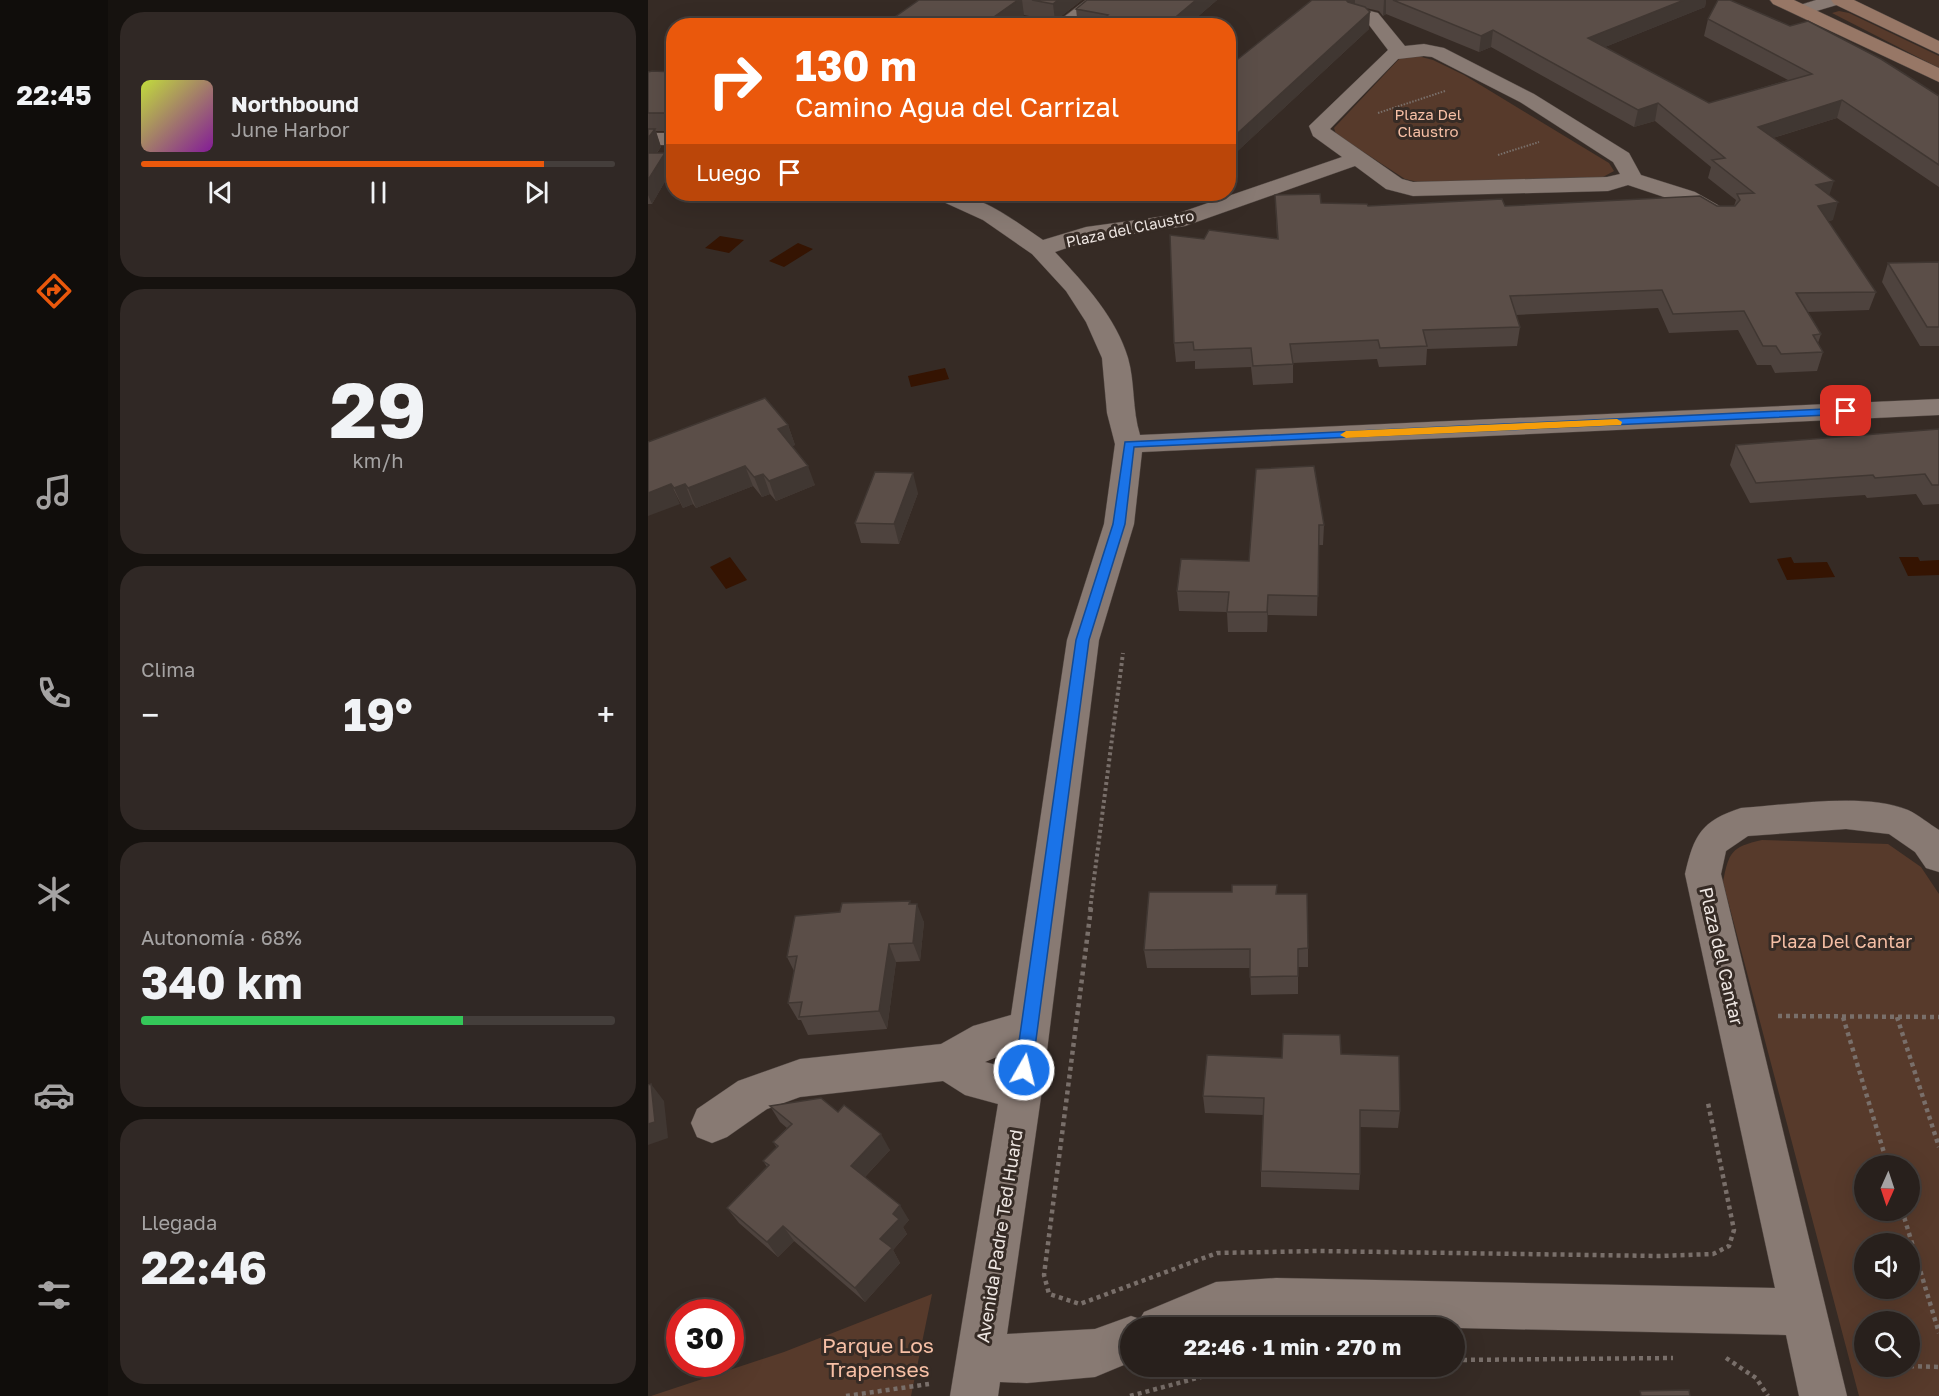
<!DOCTYPE html>
<html lang="es">
<head>
<meta charset="utf-8">
<style>
  :root { --surface:#28201c; --page:#302825; --text:#f1f3f6; --muted:#a5a3a3; --line:#443e3b; --accent:#ea580c }
  body { margin:0; font-family:"Golos Text",sans-serif; background:var(--page); color:var(--text); height:100vh; display:flex; flex-direction:column; font-size:22px; white-space:nowrap }
  * { box-sizing:border-box; margin:0 }
  p { font-size:20px; color:var(--muted) }
  .icon { flex:none; width:33px; height:33px; fill:none; stroke:currentColor; stroke-width:2; stroke-linecap:round; stroke-linejoin:round }
  .map { position:relative; flex:1; overflow:hidden }
  .details { display:flex; flex-direction:column; gap:12px; padding:12px; background:#16120f; width:540px }
  .details>* { flex:none }
  .guide { position:absolute; left:18px; top:18px; width:570px; height:183px; border-radius:24px; box-shadow:0 6px 24px #0002,0 0 0 2px var(--line); background:#ea580c; color:#fff; overflow:hidden }
  .needle { width:39px; rotate:183deg }
  .fabs { position:absolute; left:1206px; top:1155px; display:grid; gap:12px }
  .fabs a { display:grid; place-items:center; width:66px; height:66px; border-radius:50%; background:var(--surface); box-shadow:0 6px 24px #0002,0 0 0 2px var(--line); font-size:30px }
  .speed { position:absolute; left:18px; top:1299px; display:flex; gap:12px; font-size:30px; font-weight:700; text-align:center }
  .speed>* { display:grid; place-content:center; width:78px; height:78px; border-radius:50%; background:var(--surface); box-shadow:0 6px 24px #0002,0 0 0 2px var(--line); line-height:1 }
  .speed .limit { border:9px solid #d22; background:#fff; color:#111 }
  .pin { position:absolute; display:grid; place-items:center; width:51px; height:51px; color:#fff; margin:-26px; border-radius:12px; box-shadow:0 3px 9px #0006 }
  .me { position:absolute; width:66px; margin:-33px; rotate:8deg; stroke-linejoin:round; filter:drop-shadow(0 0 4px #0008) }
  .turn { display:flex; align-items:center; gap:21px; height:126px; padding:0 30px; font-size:27px }
  .turn .icon { width:78px; height:78px; stroke-width:2.5 }
  .turn b { display:block; font-size:42px; line-height:51px }
  .then { display:flex; align-items:center; height:57px; padding:0 30px; background:#0003; gap:12px; font-size:22px }
  .big { font-size:45px; font-weight:700; line-height:1.1 }
  .details .tile { flex:1; display:flex; flex-direction:column; justify-content:center; gap:9px; min-width:0; padding:0 21px; border-radius:24px; background:var(--page) }
  .details .dial { align-items:center; gap:0 }
  .dial b { font-size:78px; line-height:1 }
  .song { display:flex; align-items:center; gap:18px }
  .cover { width:72px; height:72px; border-radius:9px; background:linear-gradient(135deg,hsl(70 70% 55%),hsl(290 70% 35%)) }
  .played { height:6px; border-radius:3px; background:linear-gradient(90deg,var(--accent) 85%,var(--line) 85%) }
  .keys { display:flex; justify-content:space-around; direction:ltr }
  .heat { display:flex; justify-content:space-between; align-items:center; font-size:33px; direction:ltr }
  .charge { height:9px; border-radius:4px; background:linear-gradient(90deg,#34c759 68%,var(--line) 0) }
  .trip { position:absolute; left:472px; top:1317px; width:345px; height:60px; border-radius:30px; background:var(--surface); box-shadow:0 6px 24px #0002,0 0 0 2px var(--line); font-weight:700; line-height:60px; text-align:center }
  main { display:flex; flex:1; min-height:0 }
  .tabs { display:flex; flex-direction:column; width:108px; justify-content:space-around; align-items:center; background:#100d0b; color:var(--muted) }
  .tabs .icon { width:42px; height:42px }
  .tabs .selected { color:var(--accent) }
  .tabs b { font-size:27px; color:var(--text) }
  .map>svg:first-child { display:block }
  .green { fill:#573a2b; fill-rule:evenodd }
  .water { fill:#351402 }
  .lines { fill:none; stroke-linecap:round; stroke-linejoin:round }
  .street-casing { stroke:#504641; stroke-width:1 }
  .secondary-casing { stroke:#504641; stroke-width:1 }
  .path-far2 { stroke:#796f6a; stroke-width:2; stroke-dasharray:1.5 1.5; stroke-linecap:butt }
  .path-far1 { stroke:#796f6a; stroke-width:4; stroke-dasharray:3 3; stroke-linecap:butt }
  .path { stroke:#796f6a; stroke-width:4.5; stroke-dasharray:4 4; stroke-linecap:butt }
  .street { fill:#887a73; fill-rule:evenodd }
  .secondary { fill:#977766; fill-rule:evenodd }
  .wall { fill:#4e433e }
  .shaded-wall { fill:#403732 }
  .building { fill:#5b4e48; stroke:#403732; stroke-width:1.5 }
  .route { fill:#1a73e8; stroke:#114b97; stroke-width:1.5 }
  .slow { fill:#f59e0b }
  .labels { text-anchor:middle; dominant-baseline:central; stroke-width:6; stroke-linejoin:round; paint-order:stroke }
  .far-park-label { font-size:15px; fill:#f6bfa5; stroke:#362b25 }
  .far-street-label { font-size:15px; fill:#eee6e2; stroke:#362b25 }
  .park-label { font-size:18px; fill:#f6bfa5; stroke:#362b25 }
  .street-label { font-size:18px; fill:#eee6e2; stroke:#362b25 }
  .near-park-label { font-size:21px; fill:#f6bfa5; stroke:#362b25 }
</style>
</head>
<body>
<main>
<nav class="tabs">
<b>22:45</b>
<svg class="icon selected" aria-label="directions" viewBox="0 0 24 24"><path d="M12 3l9 9-9 9-9-9zM9 14v-3h6M13 9l2 2-2 2"/></svg>
<svg class="icon" aria-label="music" viewBox="0 0 24 24"><path d="M9 18V5l10-2v13"/><circle cx="6" cy="18" r="3"/><circle cx="16" cy="16" r="3"/></svg>
<svg class="icon" aria-label="phone" viewBox="0 0 24 24"><path d="M5 4h4l2 5-3 2q2 4 5 5l2-3 5 2v4C11 20 4 13 5 4z"/></svg>
<svg class="icon" aria-label="climate" viewBox="0 0 24 24"><path d="M12 3v18M4 7l16 10M4 17L20 7"/></svg>
<svg class="icon" aria-label="car" viewBox="0 0 24 24"><path d="M5 17H2v-5l4-1 3-4h7l3 4 3 1v5h-3M9 17h6M6 11h13"/><circle cx="7" cy="17" r="2"/><circle cx="17" cy="17" r="2"/></svg>
<svg class="icon" aria-label="filters" viewBox="0 0 24 24"><path d="M4 7h16M4 17h16"/><circle cx="9" cy="7" r="2"/><circle cx="15" cy="17" r="2"/></svg>
</nav>
<section class="details">
<div class="tile">
<div class="song"><i class="cover"></i><div><b>Northbound</b><p>June Harbor</p></div></div>
<div class="played"></div>
<div class="keys"><svg class="icon" aria-label="previous" viewBox="0 0 24 24"><path d="M18 5L8 12l10 7zM5 5v14"/></svg><svg class="icon" aria-label="pause" viewBox="0 0 24 24"><path d="M8 5v14M16 5v14"/></svg><svg class="icon" aria-label="next" viewBox="0 0 24 24"><path d="M6 5l10 7-10 7zM19 5v14"/></svg></div>
</div>
<div class="tile dial"><b>29</b><p>km/h</p></div>
<div class="tile"><p>Clima</p>
<div class="heat"><a>−</a><b class="big">19°</b><a>+</a></div>
</div>
<div class="tile"><p>Autonomía · 68%</p><b class="big">340 km</b><div class="charge"></div></div>
<div class="tile"><p>Llegada</p><b class="big">22:46</b></div>
</section>
<div class="map">
<svg width="1291" height="1396" viewBox="0 0 1291 1396">
  <rect width="100%" height="100%" fill="#362b25"/>
  <path class="green" d="M 1191,11 L 1201,13 L 1291,56 L 1291,68 L 1184,13 Z
    M 766,55 L 785,60 L 816,75 L 961,163 L 966,171 L 955,177 L 774,183 L 757,179 L 688,134 L 686,128 L 752,58 Z
    M 1114,840 L 1240,844 L 1273,867 L 1291,894 L 1291,1396 L 1211,1396 L 1075,882 C 1081,852 1083,847 1114,840 ZM 1216,1166 L 1262,1166 L 1262,1210 L 1216,1210 ZM 1216,1244 L 1262,1244 L 1262,1288 L 1216,1288 ZM 1216,1322 L 1262,1322 L 1262,1366 L 1216,1366 Z
    M 284,1294 L 263,1396 L 3,1396 L 136,1352 Z"/>
  <path class="water" d="M 72,236 L 96,240 L 81,253 L 57,248 Z
    M 150,243 L 165,249 L 136,267 L 121,261 Z
    M 297,368 L 301,379 L 263,387 L 260,376 Z
    M 82,557 L 99,580 L 78,589 L 62,567 Z
    M 1143,557 L 1146,563 L 1179,562 L 1187,577 L 1139,580 L 1129,559 Z
    M 1251,557 L 1270,557 L 1272,561 L 1291,560 L 1291,575 L 1260,576 Z"/>
  <g class="lines">
    <g class="street-casing">
      <path id="street" d="M 438,0 L 459,0 L 426,26 L 404,26 Z
        M 1168,0 L 1195,0 L 1192,4 L 1155,15 L 1146,10 L 1149,6 Z
        M 706,7 L 730,13 L 757,46 L 776,44 L 796,48 L 886,94 L 981,153 L 993,175 L 1047,192 L 1082,212 L 1085,217 L 1082,222 L 1066,222 L 1031,202 L 980,185 L 960,191 L 765,196 L 738,189 L 707,166 L 537,226 L 442,240 L 407,252 C 435,282 468,317 480,358 C 487,382 484,409 492,435 L 1291,399 L 1291,415 L 494,452 L 486,524 L 451,640 L 394,1090 L 359,1334 L 447,1329 L 483,1316 L 492,1319 L 496,1312 L 568,1282 L 628,1278 L 1127,1288 L 1037,874 C 1046,835 1053,821 1093,808 C 1140,805 1217,792 1260,810 C 1271,815 1281,824 1291,830 L 1291,872 L 1278,868 L 1267,852 L 1241,834 L 1198,829 L 1100,836 L 1078,851 L 1073,874 L 1199,1396 L 1151,1396 L 1138,1335 L 628,1324 L 577,1328 L 483,1328 L 483,1362 L 447,1377 L 379,1383 L 352,1382 L 350,1396 L 302,1396 L 350,1104 L 317,1095 L 295,1081 L 152,1097 L 119,1109 L 79,1137 L 64,1143 L 49,1137 L 43,1123 L 49,1109 L 90,1081 L 152,1059 L 293,1044 L 325,1026 L 363,1015 L 419,640 L 456,524 L 467,444 L 459,413 L 454,358 L 438,322 L 418,291 L 384,254 L 335,220 L 289,199 L 286,194 C 328,189 362,218 395,240 L 438,227 L 525,215 L 694,157 L 665,136 L 661,126 L 740,50 L 718,21 L 700,16 L 697,12 L 700,8 ZM 776,56 L 784,57 L 872,102 L 965,162 L 972,174 L 959,177 L 765,182 L 754,179 L 682,129 L 750,59 ZM 358,1053 L 356,1067 L 337,1062 Z
        M 0,133 L 26,133 L 26,145 L 0,145 Z"/>
    </g>
    <g class="secondary-casing">
      <path id="secondary" d="M 1122,0 L 1146,0 L 1291,68 L 1291,82 L 1125,4 Z
        M 1183,0 L 1206,0 L 1291,41 L 1291,54 L 1186,4 Z"/>
    </g>
    <path class="path-far2" d="M 730,113 L 797,91
      M 850,155 L 891,142"/>
    <path class="path-far1" d="M 442,910 L 475,653"/>
    <path class="path" d="M 443,908 L 396,1275 L 401,1294 L 432,1304 L 569,1253 L 669,1251 L 1011,1256 L 1065,1254 L 1081,1246 L 1086,1230 L 1060,1103
      M 1130,1016 L 1291,1017
      M 1195,1017 L 1240,1166
      M 1249,1017 L 1291,1147
      M 1254,1210 L 1291,1333
      M 1078,1358 L 1108,1378 L 1120,1396
      M 807,1360 L 1025,1358
      M 1262,1366 L 1291,1367
      M 198,1396 L 281,1384
      M 482,1396 L 594,1366"/>
    <use href="#street" class="street"/>
    <use href="#secondary" class="secondary"/>
  </g>
  <path class="wall" d="M 271,0 L 434,0 L 407,21 L 376,15 L 360,26 L 234,26 Z
    M 439,0 L 569,0 L 539,26 L 430,26 L 428,9 Z
    M 664,0 L 1058,0 L 1057,7 L 957,47 L 1061,103 L 1140,80 L 1056,36 L 1060,19 L 1291,96 L 1291,187 L 1189,118 L 1125,138 L 1181,195 L 1185,220 L 1180,221 L 1228,292 L 1221,310 L 1159,312 L 1173,334 L 1170,343 L 1175,352 L 1169,371 L 1127,373 L 1123,365 L 1109,365 L 1090,330 L 1021,333 L 1010,308 L 868,315 L 872,327 L 869,346 L 779,349 L 778,365 L 731,367 L 729,359 L 645,363 L 645,383 L 605,385 L 603,367 L 547,369 L 547,361 L 528,362 L 526,343 L 556,239 L 629,238 L 627,195 L 673,203 L 720,206 L 1086,206 L 1088,200 L 1060,178 L 1063,167 L 1007,121 L 986,127 L 843,47 L 831,52 L 738,14 L 735,16 L 731,11 L 718,8 L 721,29 L 580,160 L 580,67 Z
    M 0,72 L 26,72 L 26,131 L 8,131 L 13,147 L 9,153 L 23,171 L 4,204 L 0,204 Z
    M 1291,262 L 1291,346 L 1272,346 L 1234,282 L 1240,263 Z
    M 140,425 L 147,445 L 144,446 L 167,485 L 128,501 L 122,494 L 114,497 L 105,486 L 48,508 L 45,504 L 35,508 L 0,442 Z
    M 1291,429 L 1291,504 L 1275,505 L 1268,494 L 1219,498 L 1217,495 L 1102,503 L 1082,465 L 1088,445 Z
    M 608,469 L 676,525 L 675,545 L 671,545 L 669,616 L 620,615 L 619,632 L 580,632 L 579,612 L 531,611 L 529,591 L 601,561 Z
    M 270,493 L 251,544 L 213,543 L 207,523 Z
    M 629,885 L 629,894 L 660,948 L 660,967 L 650,967 L 650,994 L 603,995 L 602,968 L 499,968 L 496,950 L 584,892 Z
    M 263,904 L 276,922 L 272,961 L 248,962 L 239,1029 L 160,1035 L 153,1020 L 150,1020 L 140,1003 L 146,971 L 139,957 L 192,912 Z
    M 693,1054 L 752,1111 L 750,1128 L 712,1127 L 712,1174 L 711,1190 L 613,1187 L 613,1171 L 615,1115 L 557,1113 L 555,1096 Z
    M 122,1106 L 190,1112 L 242,1150 L 217,1177 L 261,1220 L 255,1227 L 259,1234 L 245,1250 L 252,1263 L 217,1302 L 146,1241 L 130,1257 L 91,1223 L 79,1208 L 119,1167 L 115,1161 L 129,1148 L 125,1142 L 139,1128 L 132,1122 Z"/>
  <path class="shaded-wall" d="M 370,0 L 374,0 L 376,15 L 360,26 L 333,26 Z
    M 410,0 L 434,0 L 407,21 L 405,4 Z
    M 548,0 L 569,0 L 539,26 L 517,26 Z
    M 696,0 L 707,0 L 707,5 Z
    M 736,0 L 738,0 L 738,14 L 735,16 Z
    M 1036,0 L 1058,0 L 1057,7 L 937,55 L 940,38 Z
    M 722,12 L 721,29 L 580,160 L 580,142 Z
    M 845,30 L 843,47 L 831,52 L 833,36 Z
    M 1194,100 L 1189,118 L 1105,144 L 1110,127 Z
    M 1010,103 L 1007,121 L 986,127 L 990,110 Z
    M 26,106 L 26,129 L 20,113 Z
    M 7,129 L 13,147 L 0,164 L 0,138 Z
    M 17,153 L 23,171 L 4,204 L 0,195 L 0,180 Z
    M 1186,181 L 1180,199 L 1168,185 Z
    M 1190,202 L 1185,220 L 1165,224 L 1170,206 Z
    M 140,425 L 147,445 L 137,449 L 130,429 Z
    M 97,466 L 105,486 L 48,508 L 40,488 Z
    M 160,466 L 167,485 L 128,501 L 121,481 Z
    M 265,473 L 270,493 L 251,544 L 246,524 Z
    M 115,474 L 122,494 L 114,497 L 106,477 Z
    M 23,484 L 32,504 L 0,516 L 0,493 Z
    M 37,484 L 45,504 L 35,508 L 26,488 Z
    M 620,595 L 620,615 L 619,632 L 619,612 Z
    M 262,901 L 268,916 L 269,904 L 276,922 L 272,961 L 265,943 Z
    M 241,944 L 248,962 L 239,1029 L 231,1011 Z
    M 3,1084 L 16,1101 L 20,1138 L 0,1145 L 0,1124 Z
    M 233,1134 L 242,1150 L 212,1182 L 203,1166 Z
    M 252,1205 L 261,1220 L 255,1227 L 259,1234 L 245,1250 L 252,1263 L 217,1302 L 207,1288 L 245,1214 Z
    M 135,1226 L 146,1241 L 130,1257 L 119,1242 Z"/>
  <path class="building" d="M 271,0 L 370,0 L 333,26 L 234,26 Z
    M 384,0 L 410,0 L 405,4 Z
    M 439,0 L 548,0 L 517,26 L 446,26 L 460,15 L 428,9 Z
    M 664,0 L 698,0 L 700,2 L 717,7 L 722,12 L 580,142 L 580,67 Z
    M 745,0 L 1036,0 L 940,38 L 1061,103 L 1164,74 L 1060,19 L 1070,0 L 1082,0 L 1142,26 L 1160,21 L 1233,59 L 1291,96 L 1291,165 L 1194,100 L 1110,127 L 1186,181 L 1168,185 L 1190,202 L 1170,206 L 1228,292 L 1148,293 L 1173,334 L 1165,335 L 1175,352 L 1133,354 L 1128,346 L 1115,346 L 1096,311 L 1025,314 L 1014,290 L 862,296 L 872,327 L 775,330 L 779,346 L 732,348 L 730,340 L 642,344 L 645,364 L 605,366 L 603,348 L 546,350 L 545,342 L 526,343 L 522,235 L 556,239 L 561,230 L 630,239 L 627,195 L 672,194 L 673,203 L 719,204 L 720,206 L 854,199 L 857,206 L 1052,196 L 1069,206 L 1087,206 L 1092,200 L 1089,194 L 1106,193 L 1064,160 L 1077,158 L 1010,103 L 990,110 L 845,30 L 833,36 Z
    M 4,71 L 26,72 L 26,106 L 20,113 L 0,113 L 0,72 Z
    M 0,129 L 7,129 L 0,138 Z
    M 0,153 L 17,153 L 0,180 Z
    M 1291,262 L 1291,327 L 1279,327 L 1240,263 Z
    M 117,398 L 140,425 L 130,429 L 160,466 L 121,481 L 115,474 L 106,477 L 97,466 L 40,488 L 37,484 L 26,488 L 23,484 L 0,493 L 0,442 Z
    M 1291,429 L 1291,485 L 1284,485 L 1277,474 L 1227,478 L 1225,475 L 1108,483 L 1088,445 Z
    M 666,466 L 676,525 L 671,525 L 670,596 L 620,595 L 619,612 L 579,612 L 581,592 L 529,591 L 533,559 L 601,561 L 608,469 Z
    M 227,472 L 265,473 L 246,524 L 207,523 Z
    M 584,885 L 629,885 L 628,894 L 659,894 L 660,948 L 650,949 L 650,976 L 602,977 L 602,949 L 496,950 L 501,892 L 584,892 Z
    M 262,901 L 261,904 L 269,904 L 265,943 L 241,944 L 231,1011 L 151,1017 L 154,1002 L 140,1003 L 149,956 L 139,957 L 147,916 L 192,912 L 194,903 Z
    M 635,1034 L 692,1035 L 693,1054 L 751,1056 L 752,1111 L 712,1110 L 712,1174 L 613,1171 L 616,1098 L 555,1096 L 559,1055 L 634,1058 Z
    M 3,1084 L 7,1122 L 0,1124 L 0,1085 Z
    M 173,1098 L 190,1112 L 196,1105 L 233,1134 L 203,1166 L 252,1205 L 245,1214 L 251,1219 L 232,1239 L 244,1248 L 207,1288 L 135,1226 L 119,1242 L 79,1208 L 121,1165 L 115,1161 L 130,1146 L 125,1142 L 144,1124 L 122,1106 Z
    M 1041,1390 L 1042,1396 L 993,1396 L 992,1391 Z"/>
  <path class="route" d="M 1198,408 L 1203,411 L 1202,414 L 486,447 L 477,524 L 441,640 L 384,1070 L 382,1076 L 376,1078 L 370,1076 L 367,1070 L 428,640 L 465,524 L 477,442 Z"/>
  <path class="slow" d="M 969,419 L 974,422 L 973,425 L 698,438 L 692,435 L 698,431 Z"/>
  <g class="labels">
    <g class="far-park-label">
      <text x="780" y="114">Plaza Del<tspan x="780" dy="17">Claustro</tspan></text>
    </g>
    <g class="far-street-label">
      <text transform="translate(482 228) rotate(-12)">Plaza del Claustro</text>
    </g>
    <g class="park-label">
      <text x="1193" y="941">Plaza Del Cantar</text>
    </g>
    <g class="street-label">
      <text transform="translate(1074 956) rotate(77)">Plaza del Cantar</text>
      <text transform="translate(351 1236) rotate(-81)">Avenida Padre Ted Huard</text>
    </g>
    <g class="near-park-label">
      <text x="230" y="1345">Parque Los<tspan x="230" dy="24">Trapenses</tspan></text>
    </g>
  </g>
</svg>
<div class="fabs">
<a><svg class="needle" viewBox="-14 -14 28 28"><path d="M0-13l5 13h-10z" fill="#e53935"/><path d="M0 13l5-13h-10z" fill="#a5a3a3"/></svg></a>
<a><svg class="icon" aria-label="sound" viewBox="0 0 24 24"><path d="M4 9h4l5-4v14l-5-4H4zM17 9q2 3 0 6"/></svg></a>
<a><svg class="icon" aria-label="search" viewBox="0 0 24 24"><circle cx="10" cy="10" r="6"/><path d="M15 15l6 6"/></svg></a>
</div>
<div class="speed"><div class="limit">30</div></div>
<div class="pin" style="left:1198px;top:411px;background:#d93025"><svg class="icon" aria-label="arrive" viewBox="0 0 24 24"><path d="M6 21V4h12l-3 4 3 4H6"/></svg></div>
<svg class="me" style="left:376px;top:1070px" viewBox="-20 -20 40 40"><circle r="17" fill="#1a73e8" stroke="#fff" stroke-width="3"/><path d="M0-11L8 9 0 5-8 9z" fill="#fff"/></svg>
<div class="trip">22:46 · 1 min · 270 m</div>
<div class="guide">
<div class="turn"><svg class="icon" aria-label="right" viewBox="0 0 24 24"><path d="M7 20v-9h11M14 6l5 5-5 5"/></svg><div><b>130 m</b>Camino Agua del Carrizal</div></div>
<div class="then">Luego<svg class="icon" aria-label="arrive" viewBox="0 0 24 24"><path d="M6 21V4h12l-3 4 3 4H6"/></svg></div>
</div>
</div>
</main>
</body>
</html>
